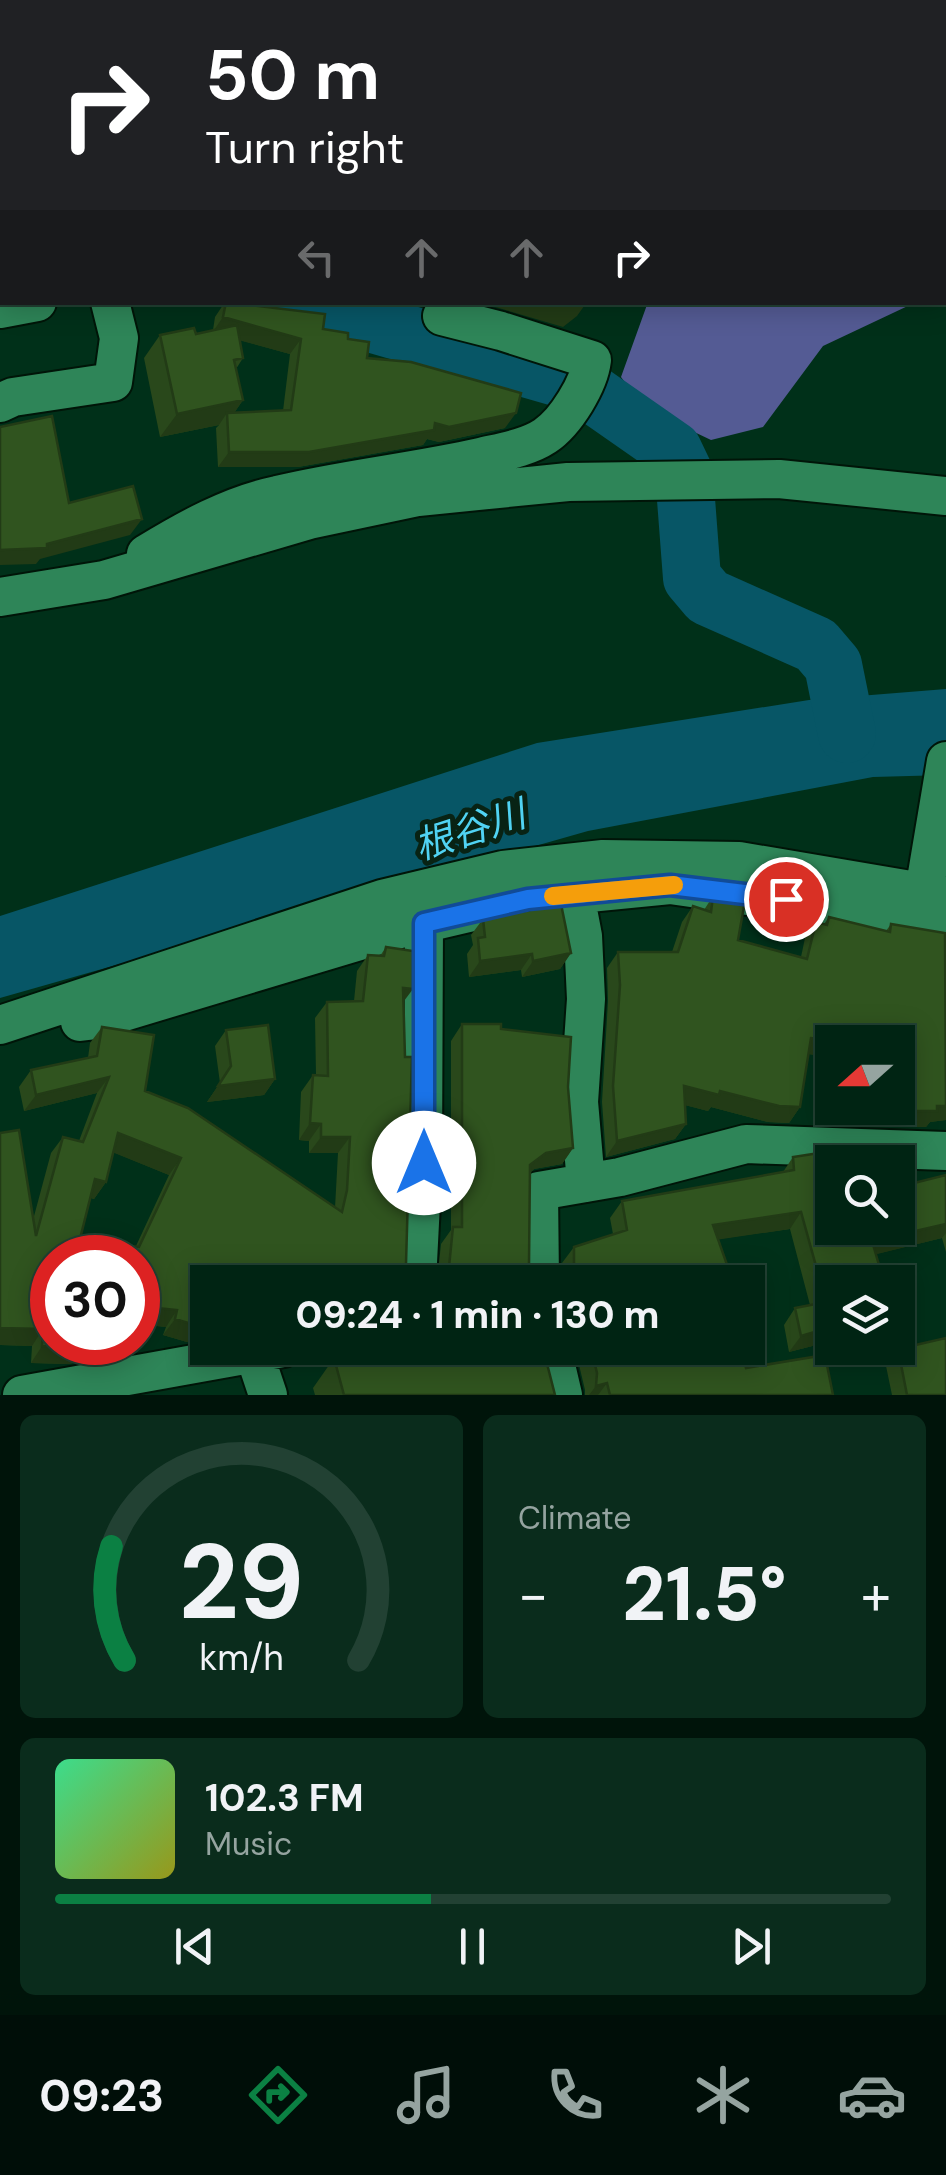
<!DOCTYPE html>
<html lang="en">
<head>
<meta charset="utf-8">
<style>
  :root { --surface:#002413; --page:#0a2c1c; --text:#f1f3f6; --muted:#95a4a0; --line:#224133; --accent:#0b8043 }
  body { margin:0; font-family:"DM Sans","Noto Sans JP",sans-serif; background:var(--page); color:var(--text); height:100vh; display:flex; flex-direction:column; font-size:38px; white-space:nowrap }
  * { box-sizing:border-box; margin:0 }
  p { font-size:32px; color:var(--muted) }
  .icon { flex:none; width:55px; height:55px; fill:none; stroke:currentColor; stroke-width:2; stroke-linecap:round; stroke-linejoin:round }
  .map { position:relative; height:1395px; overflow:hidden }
  .sheet { display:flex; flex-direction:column; gap:20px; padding:20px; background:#00140a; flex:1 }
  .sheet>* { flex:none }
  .guide { position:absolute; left:0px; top:0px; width:948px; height:305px; box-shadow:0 5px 25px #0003,0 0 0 2px var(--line); background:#202124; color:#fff; overflow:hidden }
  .needle { width:65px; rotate:249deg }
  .tools { position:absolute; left:815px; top:1025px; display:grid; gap:20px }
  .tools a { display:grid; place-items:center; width:100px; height:100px; border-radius:0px; background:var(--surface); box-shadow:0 5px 25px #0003,0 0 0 2px var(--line); font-size:50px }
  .speed { position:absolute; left:30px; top:1235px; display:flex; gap:20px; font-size:50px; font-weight:700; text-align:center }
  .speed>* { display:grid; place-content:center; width:130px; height:130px; border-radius:50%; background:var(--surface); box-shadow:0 5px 25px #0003,0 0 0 2px var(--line); line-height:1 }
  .speed .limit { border:15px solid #d22; background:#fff; color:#111 }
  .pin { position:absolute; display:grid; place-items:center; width:85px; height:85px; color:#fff; margin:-42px; border:5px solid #fff; border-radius:50%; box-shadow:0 2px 10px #0007 }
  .me { position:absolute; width:110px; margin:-55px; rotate:0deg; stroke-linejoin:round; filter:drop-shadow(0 0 8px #0008) }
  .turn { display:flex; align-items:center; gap:35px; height:210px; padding:0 40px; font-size:45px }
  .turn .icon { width:130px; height:130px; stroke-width:2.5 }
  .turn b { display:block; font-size:70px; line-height:85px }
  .lanes { display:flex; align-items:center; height:95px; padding:0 40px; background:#0003; justify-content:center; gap:50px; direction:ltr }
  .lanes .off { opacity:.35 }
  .big { font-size:75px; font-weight:800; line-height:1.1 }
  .sheet .widget { flex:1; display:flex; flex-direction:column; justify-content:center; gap:15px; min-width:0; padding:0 35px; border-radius:15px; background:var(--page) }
  .sheet .dial { align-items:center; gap:0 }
  .dial svg { height:260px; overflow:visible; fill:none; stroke:var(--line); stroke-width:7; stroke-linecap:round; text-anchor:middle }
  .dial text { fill:var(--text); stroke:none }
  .song { display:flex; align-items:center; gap:30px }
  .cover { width:120px; height:120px; border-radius:15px; background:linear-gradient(135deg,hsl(150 70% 55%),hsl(60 70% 35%)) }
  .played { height:10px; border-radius:5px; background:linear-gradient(90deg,var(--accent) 45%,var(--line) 45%) }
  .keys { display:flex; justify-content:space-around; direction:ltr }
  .heat { display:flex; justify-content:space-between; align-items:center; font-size:55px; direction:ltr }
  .sheet .tiles { flex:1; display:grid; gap:20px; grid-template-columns:1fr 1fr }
  .widget:last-child { grid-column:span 2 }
  .trip { position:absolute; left:190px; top:1265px; width:575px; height:100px; border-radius:0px; background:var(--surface); box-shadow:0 5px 25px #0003,0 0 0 2px var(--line); font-weight:800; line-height:100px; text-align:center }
  .tabs { display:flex; height:160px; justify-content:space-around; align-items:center; background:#000e08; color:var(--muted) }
  .tabs .icon { width:70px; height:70px }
  .tabs .on { color:var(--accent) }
  .tabs b { font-size:45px; color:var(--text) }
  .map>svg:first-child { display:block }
  .forest { fill:#545b94 }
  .water { fill:#075666 }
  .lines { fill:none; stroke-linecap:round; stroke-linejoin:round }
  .river { stroke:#075666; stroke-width:58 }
  .minor-casing { stroke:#001508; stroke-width:42 }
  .minor { stroke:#2e8558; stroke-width:38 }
  .wall { fill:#29481b; fill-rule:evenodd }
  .shaded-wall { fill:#223b16 }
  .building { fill:#30541f; stroke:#223b16; stroke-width:2.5; fill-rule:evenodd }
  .route-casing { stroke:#114b97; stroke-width:25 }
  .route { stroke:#1a73e8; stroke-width:18 }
  .slow { stroke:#f59e0b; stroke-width:18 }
  .labels { text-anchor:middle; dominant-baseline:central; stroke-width:10; stroke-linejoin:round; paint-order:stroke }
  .water-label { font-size:38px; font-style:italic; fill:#50d3f3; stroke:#082314 }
</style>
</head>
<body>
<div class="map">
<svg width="946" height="1395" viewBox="0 0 946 1395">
  <rect width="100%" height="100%" fill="#003019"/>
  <path class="forest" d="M 648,302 L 927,302 L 927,303 L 912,304 L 823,346 L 763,427 L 711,440 L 644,408 L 621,377 Z"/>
  <path class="water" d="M 946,689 L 946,775 L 873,777 L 588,831 L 0,998 L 0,916 L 537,743 L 809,700 Z"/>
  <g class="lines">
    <path class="river" d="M 297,302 L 577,383 L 673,450 L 684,473 L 692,578 L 708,597 L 816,645 L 833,665 L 847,734"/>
    <g class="minor-casing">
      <path id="minor" d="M 0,158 L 2,160
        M 0,217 L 2,217
        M 0,309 L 37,302
        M 0,403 L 13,397 L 113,382 L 119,338 L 110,302
        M 146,554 C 187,529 230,505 277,495 C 344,479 413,472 480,457 C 501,452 527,448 545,436 C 566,422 589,384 592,360 L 501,331 L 442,316
        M 0,597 L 104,580 L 309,520 L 418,497 L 568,482 L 779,479 L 946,496
        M 924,892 L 946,761
        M 575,894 L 583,936 L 586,999 L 579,1102 L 586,1183
        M 80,1022 L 97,1020 L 396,930 L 528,899 L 670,885 L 946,924
        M 0,1025 L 382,899 L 503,870 L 603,859 L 739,861 L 946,896
        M 417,1282 L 423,1163 L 424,923
        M 540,1282 L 539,1191 L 620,1177 L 746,1144 L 946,1151
        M 552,1348 L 563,1395
        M 254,1353 L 268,1395
        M 22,1395 L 283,1348"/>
    </g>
    <use href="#minor" class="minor"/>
  </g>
  <path class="wall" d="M 0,0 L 2,2 L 2,90 L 0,91 Z
    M 225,302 L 323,329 L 348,339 L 367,358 L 505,428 L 439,442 L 427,439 L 423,445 L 298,467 L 218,467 L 216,428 L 219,425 L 160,437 L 144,358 L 160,335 L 196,334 L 213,330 L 215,317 ZM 240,340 L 290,354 L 283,411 L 234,413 L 243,400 L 236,369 L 243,358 Z
    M 713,896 L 738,940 L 801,957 L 805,938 L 816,922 L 824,924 L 829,917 L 886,931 L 891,924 L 946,940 L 946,1120 L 930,1122 L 926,1127 L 900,1127 L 898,1099 L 898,1042 L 832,1042 L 832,1057 L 808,1054 L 800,1107 L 789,1123 L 768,1122 L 711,1107 L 708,1111 L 685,1105 L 686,1124 L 675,1139 L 606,1157 L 602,1102 L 608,1001 L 607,968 L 618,952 L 672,952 L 682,922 L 693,906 L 704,910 Z
    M 483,919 L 571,953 L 560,969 L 522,977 L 521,970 L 469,977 L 467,954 L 473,945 L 471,935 Z
    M 386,947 L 404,1002 L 406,1264 L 408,1275 L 415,1282 L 208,1282 L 200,1340 L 187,1342 L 163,1335 L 166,1327 L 138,1324 L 138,1258 L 107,1357 L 68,1364 L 31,1363 L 32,1346 L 0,1345 L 0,1133 L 33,1220 L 51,1153 L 63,1137 L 79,1141 L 97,1093 L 24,1111 L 19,1087 L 31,1070 L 88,1058 L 90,1043 L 102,1027 L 145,1091 L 335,1208 L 338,1153 L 309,1153 L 309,1141 L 299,1140 L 301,1092 L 313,1075 L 316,1075 L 315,1018 L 327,1002 L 354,1001 L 357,971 L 368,955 L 380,956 ZM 113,1152 L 169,1175 L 136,1246 L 80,1239 L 91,1198 L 94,1199 L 106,1182 Z
    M 462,1024 L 501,1029 L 568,1087 L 573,1148 L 562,1164 L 534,1169 L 530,1173 L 518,1282 L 437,1282 L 441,1244 L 451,1230 L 451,1041 Z
    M 226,1030 L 275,1079 L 264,1095 L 207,1102 L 220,1083 L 215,1046 Z
    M 793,1157 L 832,1228 L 946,1175 L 946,1252 L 942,1238 L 876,1254 L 832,1282 L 832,1341 L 789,1352 L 784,1325 L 795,1308 L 810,1305 L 790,1229 L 718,1239 L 726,1282 L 562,1282 L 562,1263 L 574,1247 L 613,1234 L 610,1218 L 622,1201 L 783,1172 Z
    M 575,1348 L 741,1348 L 746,1368 L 833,1395 L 585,1395 L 585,1390 Z
    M 898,1349 L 946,1395 L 892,1395 L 886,1366 Z
    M 334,1358 L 555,1395 L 315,1395 L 313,1388 Z"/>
  <path class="shaded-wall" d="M 587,302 L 577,316 L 563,327 L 482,303 Z
    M 223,317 L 301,339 L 290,354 L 212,333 Z
    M 243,400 L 228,422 L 227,413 L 219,425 L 160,437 L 177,414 Z
    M 516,413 L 505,428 L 439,442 L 427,439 L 423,445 L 298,467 L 218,467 L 229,452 Z
    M 142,519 L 130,535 L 40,559 L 36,564 L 0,565 L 0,550 L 47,544 Z
    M 571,953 L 560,969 L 522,977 L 533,961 Z
    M 532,954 L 521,970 L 469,977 L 480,961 Z
    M 403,988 L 413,989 L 401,1005 Z
    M 811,1038 L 853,1042 L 832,1042 L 832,1057 L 800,1053 Z
    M 898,1048 L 905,1049 L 898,1060 Z
    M 109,1077 L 97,1093 L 24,1111 L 36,1095 Z
    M 275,1079 L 264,1095 L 207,1102 L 218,1086 Z
    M 684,1086 L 720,1091 L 800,1107 L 789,1123 L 768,1122 L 711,1107 L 708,1111 L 673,1102 Z
    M 937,1106 L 946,1106 L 946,1120 L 930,1122 L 926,1127 L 900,1127 L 911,1111 Z
    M 310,1123 L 321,1124 L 309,1141 L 299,1140 Z
    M 686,1124 L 675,1139 L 606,1157 L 617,1141 Z
    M 118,1133 L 181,1158 L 169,1175 L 107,1150 Z
    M 321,1137 L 350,1137 L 338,1153 L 309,1153 Z
    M 573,1148 L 562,1164 L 534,1169 L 519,1182 L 530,1165 L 546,1153 Z
    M 95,1179 L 106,1182 L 94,1199 L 84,1196 Z
    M 801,1212 L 790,1229 L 702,1242 L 713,1225 Z
    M 946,1224 L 946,1233 L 942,1238 L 861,1258 L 872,1241 Z
    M 529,1266 L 518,1282 L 496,1282 L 507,1268 Z
    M 138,1306 L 177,1310 L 166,1327 L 138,1324 Z
    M 175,1319 L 208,1324 L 208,1330 L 200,1340 L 187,1342 L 163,1335 Z
    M 832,1327 L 832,1341 L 789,1352 L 801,1336 Z
    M 0,1328 L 43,1329 L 32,1346 L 0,1345 Z
    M 117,1342 L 107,1357 L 68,1364 L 31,1363 L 42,1346 Z
    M 607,1383 L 598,1395 L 589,1395 L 596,1386 Z"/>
  <path class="building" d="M 0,0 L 18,0 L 20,2 L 2,2 L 2,70 L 0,64 Z
    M 226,302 L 325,314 L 323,329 L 348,333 L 348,339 L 369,342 L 367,358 L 411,362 L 521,393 L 516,413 L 449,427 L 435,423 L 434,430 L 309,452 L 229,452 L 227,413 L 291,410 L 301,339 L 223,317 Z
    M 237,325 L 243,358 L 234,360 L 243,400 L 177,414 L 160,335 L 194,328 L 196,334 Z
    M 52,416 L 69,503 L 133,486 L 142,519 L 47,544 L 47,548 L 0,550 L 0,427 Z
    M 713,896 L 745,901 L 738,940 L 807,959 L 816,922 L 827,925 L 829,917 L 890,932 L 891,924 L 945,933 L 946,1106 L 937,1106 L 937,1111 L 911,1111 L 905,1049 L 898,1048 L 898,1042 L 853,1042 L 811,1038 L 800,1107 L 779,1106 L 720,1091 L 719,1095 L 684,1086 L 686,1124 L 617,1141 L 613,1086 L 620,985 L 618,952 L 678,952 L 693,906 L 711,912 Z
    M 561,904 L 571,953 L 533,961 L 532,954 L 480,961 L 478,938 L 485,937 L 483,919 Z
    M 386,947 L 413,951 L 413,989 L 403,988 L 405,1057 L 412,1057 L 406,1264 L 408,1275 L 415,1282 L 233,1282 L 226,1278 L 224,1282 L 208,1282 L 208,1324 L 198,1326 L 175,1319 L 177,1310 L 138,1306 L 138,1258 L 52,1258 L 52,1342 L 106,1342 L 80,1347 L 42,1346 L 43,1329 L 0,1328 L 0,1133 L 19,1130 L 36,1236 L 63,1137 L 83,1142 L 109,1077 L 36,1095 L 31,1070 L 97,1056 L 102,1027 L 154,1035 L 145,1091 L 188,1108 L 342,1212 L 347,1190 L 350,1137 L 321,1137 L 321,1124 L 310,1123 L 313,1075 L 328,1076 L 327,1002 L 363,1001 L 368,955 L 384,956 ZM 118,1133 L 181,1158 L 139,1247 L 80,1239 L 95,1179 L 106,1182 Z
    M 462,1024 L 501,1024 L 501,1029 L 571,1037 L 568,1087 L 573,1148 L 546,1153 L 530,1165 L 529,1266 L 507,1268 L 510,1282 L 442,1282 L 448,1277 L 453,1227 L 462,1227 Z
    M 268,1025 L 275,1079 L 218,1086 L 231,1066 L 226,1030 Z
    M 826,1152 L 832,1191 L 832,1228 L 898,1228 L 898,1187 L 946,1175 L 946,1224 L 872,1241 L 884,1282 L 832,1282 L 832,1327 L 801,1336 L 795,1308 L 826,1302 L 801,1212 L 713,1225 L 731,1276 L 723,1278 L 724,1282 L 565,1282 L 574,1266 L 574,1247 L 627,1230 L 622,1201 L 794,1170 L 793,1157 Z
    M 946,1338 L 946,1395 L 907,1395 L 898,1349 Z
    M 377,1348 L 543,1348 L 555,1395 L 344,1395 L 334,1358 Z
    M 591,1348 L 741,1348 L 746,1368 L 825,1355 L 833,1395 L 610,1395 L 607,1383 L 596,1386 L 597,1373 Z"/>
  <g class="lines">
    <g class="route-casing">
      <path id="route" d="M 424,1163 L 424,923 L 528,899 L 670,885 L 786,899"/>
    </g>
    <use href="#route" class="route"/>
    <path class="slow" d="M 553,896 L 674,885"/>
  </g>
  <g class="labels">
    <g class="water-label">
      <text transform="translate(470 830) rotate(-18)">根谷川</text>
    </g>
  </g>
</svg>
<div class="tools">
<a><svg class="needle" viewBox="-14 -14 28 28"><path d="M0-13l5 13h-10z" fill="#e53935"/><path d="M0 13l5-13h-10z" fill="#95a4a0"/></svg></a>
<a><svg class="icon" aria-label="search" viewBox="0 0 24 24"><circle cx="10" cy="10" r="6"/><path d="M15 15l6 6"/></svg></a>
<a><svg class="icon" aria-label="layers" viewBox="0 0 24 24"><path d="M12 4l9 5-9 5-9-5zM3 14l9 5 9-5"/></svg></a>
</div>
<div class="speed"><div class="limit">30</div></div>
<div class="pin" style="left:786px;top:899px;background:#d93025"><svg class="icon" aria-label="arrive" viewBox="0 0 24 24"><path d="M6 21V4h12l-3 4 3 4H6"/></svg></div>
<svg class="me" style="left:424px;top:1163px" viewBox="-20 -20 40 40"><circle r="19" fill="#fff"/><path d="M0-13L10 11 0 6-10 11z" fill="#1a73e8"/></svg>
<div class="trip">09:24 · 1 min · 130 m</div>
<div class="guide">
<div class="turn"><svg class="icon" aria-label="right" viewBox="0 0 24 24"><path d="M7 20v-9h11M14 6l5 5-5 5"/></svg><div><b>50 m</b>Turn right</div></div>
<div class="lanes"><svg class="icon off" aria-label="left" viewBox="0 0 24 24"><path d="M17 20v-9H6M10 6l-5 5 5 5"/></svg><svg class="icon off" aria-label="ahead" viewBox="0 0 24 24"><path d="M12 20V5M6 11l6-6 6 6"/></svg><svg class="icon off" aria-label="ahead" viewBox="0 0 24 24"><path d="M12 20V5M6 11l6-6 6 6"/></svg><svg class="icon" aria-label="right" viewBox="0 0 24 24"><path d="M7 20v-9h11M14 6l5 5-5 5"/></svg></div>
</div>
</div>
<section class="sheet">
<div class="tiles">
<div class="widget dial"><svg viewBox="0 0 100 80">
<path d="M14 69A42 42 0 1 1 86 69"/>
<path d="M14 69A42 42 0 0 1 10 34" stroke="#0b8043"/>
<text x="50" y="56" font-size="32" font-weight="700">29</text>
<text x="50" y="72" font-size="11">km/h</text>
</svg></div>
<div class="widget"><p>Climate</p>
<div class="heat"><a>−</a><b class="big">21.5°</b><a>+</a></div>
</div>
<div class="widget">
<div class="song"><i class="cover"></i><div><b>102.3 FM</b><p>Music</p></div></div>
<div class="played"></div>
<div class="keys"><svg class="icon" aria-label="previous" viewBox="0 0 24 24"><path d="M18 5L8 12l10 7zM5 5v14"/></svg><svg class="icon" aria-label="pause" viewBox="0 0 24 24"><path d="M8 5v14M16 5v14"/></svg><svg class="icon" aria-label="next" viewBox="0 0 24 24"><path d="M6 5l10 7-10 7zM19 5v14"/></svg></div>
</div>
</div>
</section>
<nav class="tabs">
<b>09:23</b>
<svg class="icon on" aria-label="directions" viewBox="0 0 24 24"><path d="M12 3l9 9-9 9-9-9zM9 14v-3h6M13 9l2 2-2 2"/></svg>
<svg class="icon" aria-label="music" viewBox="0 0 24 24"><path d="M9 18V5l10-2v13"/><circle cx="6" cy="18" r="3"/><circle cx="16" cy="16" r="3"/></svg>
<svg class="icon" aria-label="phone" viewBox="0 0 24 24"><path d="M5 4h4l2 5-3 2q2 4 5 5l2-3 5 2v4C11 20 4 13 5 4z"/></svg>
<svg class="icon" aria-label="climate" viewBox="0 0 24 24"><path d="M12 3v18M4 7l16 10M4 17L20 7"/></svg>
<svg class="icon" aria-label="car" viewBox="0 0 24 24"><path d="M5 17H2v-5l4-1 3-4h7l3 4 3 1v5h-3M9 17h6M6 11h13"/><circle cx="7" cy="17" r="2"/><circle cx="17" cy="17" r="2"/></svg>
</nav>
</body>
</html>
